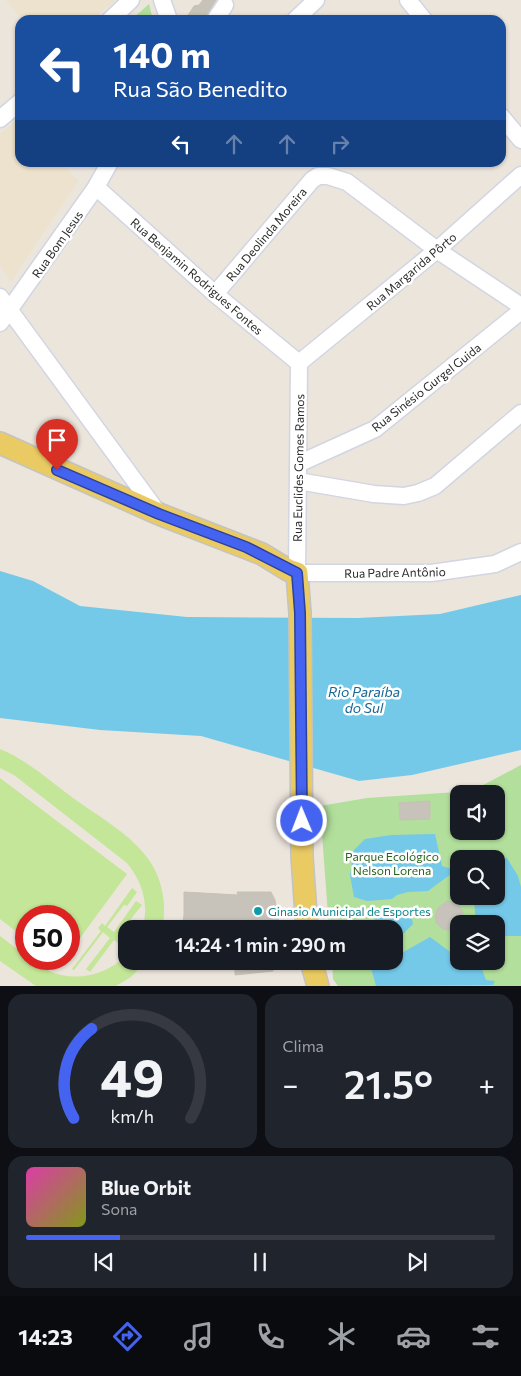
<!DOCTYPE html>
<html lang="pt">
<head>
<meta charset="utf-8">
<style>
  :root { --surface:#171b24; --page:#20242c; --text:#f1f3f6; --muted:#9ea1a6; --line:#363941; --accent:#4463f1 }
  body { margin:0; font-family:Commissioner,sans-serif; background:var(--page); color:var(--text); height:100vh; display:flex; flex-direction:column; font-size:19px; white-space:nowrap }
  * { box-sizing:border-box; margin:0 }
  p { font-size:16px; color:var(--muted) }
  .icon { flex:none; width:28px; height:28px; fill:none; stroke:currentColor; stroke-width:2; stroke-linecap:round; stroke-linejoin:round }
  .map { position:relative; height:986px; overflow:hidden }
  .details { display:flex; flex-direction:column; gap:8px; padding:8px; background:#0d0f14; flex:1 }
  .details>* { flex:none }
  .banner { position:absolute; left:15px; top:15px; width:491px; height:152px; border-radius:15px; box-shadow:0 1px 4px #0004; background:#1a4fa0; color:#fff; overflow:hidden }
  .fabs { position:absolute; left:450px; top:785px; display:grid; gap:10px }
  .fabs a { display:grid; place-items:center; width:55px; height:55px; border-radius:10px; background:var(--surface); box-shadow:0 1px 4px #0004; font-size:25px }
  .speed { position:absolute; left:15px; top:905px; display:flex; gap:10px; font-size:25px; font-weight:700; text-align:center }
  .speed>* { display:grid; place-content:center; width:65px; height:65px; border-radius:50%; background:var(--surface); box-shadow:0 1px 4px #0004; line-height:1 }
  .speed .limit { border:8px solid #d22; background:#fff; color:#111 }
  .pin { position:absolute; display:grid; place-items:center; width:42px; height:42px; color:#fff; margin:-51px -21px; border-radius:50% 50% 50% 0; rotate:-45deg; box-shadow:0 0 5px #0007 }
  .pin .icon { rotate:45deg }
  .me { position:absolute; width:55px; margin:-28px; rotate:359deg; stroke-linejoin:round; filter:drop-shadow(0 0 4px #0008) }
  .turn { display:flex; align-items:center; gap:18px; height:105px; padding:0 15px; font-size:22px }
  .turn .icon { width:65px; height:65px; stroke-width:2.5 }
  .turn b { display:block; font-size:35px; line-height:42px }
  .lanes { display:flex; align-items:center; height:48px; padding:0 15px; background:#0003; justify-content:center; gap:25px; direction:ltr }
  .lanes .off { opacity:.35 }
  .big { font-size:38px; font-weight:600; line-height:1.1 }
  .details .card { flex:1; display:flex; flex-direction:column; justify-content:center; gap:8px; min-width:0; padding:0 18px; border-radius:15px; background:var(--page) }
  .details .dial { align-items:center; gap:0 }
  .dial svg { height:130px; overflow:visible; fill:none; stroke:var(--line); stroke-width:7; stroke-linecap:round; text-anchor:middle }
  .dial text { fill:var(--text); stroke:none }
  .song { display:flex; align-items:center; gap:15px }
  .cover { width:60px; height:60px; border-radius:8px; background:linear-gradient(135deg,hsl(320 70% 55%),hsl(70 70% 35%)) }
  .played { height:5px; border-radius:2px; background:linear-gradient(90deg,var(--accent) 20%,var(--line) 20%) }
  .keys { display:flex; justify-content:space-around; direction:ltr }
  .heat { display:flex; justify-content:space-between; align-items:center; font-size:28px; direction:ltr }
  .details .tiles { flex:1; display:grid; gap:8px; grid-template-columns:1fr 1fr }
  .card:last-child { grid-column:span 2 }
  .trip { position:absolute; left:118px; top:920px; width:285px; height:50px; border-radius:15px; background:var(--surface); box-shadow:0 1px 4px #0004; font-weight:600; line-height:50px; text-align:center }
  .tab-bar { display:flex; height:80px; justify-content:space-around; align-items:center; background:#090b0e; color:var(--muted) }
  .tab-bar .icon { width:35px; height:35px }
  .tab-bar .active { color:var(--accent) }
  .tab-bar b { font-size:22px; color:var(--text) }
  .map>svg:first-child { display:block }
  .education { fill:#ece2cd }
  .green { fill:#b2df9b; fill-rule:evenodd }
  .pitch { fill:#c4e698 }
  .water { fill:#74c9e9 }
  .building { fill:#c7c3bb; stroke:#c7c1b6 }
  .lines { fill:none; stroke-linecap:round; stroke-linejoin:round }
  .minor-casing { stroke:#d2d5e2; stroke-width:19 }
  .major-casing { stroke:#c3c3c3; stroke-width:24 }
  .minor { stroke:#fff; stroke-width:16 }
  .major { stroke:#eacb63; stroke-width:21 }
  .route-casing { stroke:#2c409d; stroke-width:12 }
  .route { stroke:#4463f1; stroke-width:9 }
  .culture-dot { fill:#0f9aa8; stroke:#fff; stroke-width:2 }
  .labels { text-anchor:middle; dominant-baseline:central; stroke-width:5; stroke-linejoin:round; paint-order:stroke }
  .street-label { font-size:12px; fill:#2a2a2a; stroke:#fff }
  .park-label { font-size:12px; fill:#2b631d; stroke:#fff }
  .culture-label { font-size:12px; fill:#0d838f; stroke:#fff; text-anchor:start }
  .water-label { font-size:14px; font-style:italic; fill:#146794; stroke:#fff }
</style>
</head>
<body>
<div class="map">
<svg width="521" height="986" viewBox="0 0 521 986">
  <rect width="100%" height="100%" fill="#ebe5dc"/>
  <path class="education" d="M 6,0 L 115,0 L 91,20 L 23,20 Z
    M 20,118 L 20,162 L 62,163 L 78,181 L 11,281 L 0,265 L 0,134 Z"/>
  <path class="green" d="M 149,4 L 153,20 L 131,20 Z
    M 521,765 L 521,986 L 338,986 L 333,979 L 332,961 L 394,961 L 394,929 L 329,929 L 320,806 L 367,798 L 472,791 ZM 459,794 L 496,794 L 496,831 L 459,831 ZM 459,859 L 496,859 L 496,896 L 459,896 ZM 459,924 L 496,924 L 496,961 L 459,961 Z"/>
  <path class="pitch" d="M 0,749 C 27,760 50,781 73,798 C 99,817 133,835 151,863 C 163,882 167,907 162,929 L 142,929 C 150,905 142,881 127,863 L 14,775 L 0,768 Z
    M 0,778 L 127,874 L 69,953 L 69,916 L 26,916 L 26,939 L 0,919 Z
    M 132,888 L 137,892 L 127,906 L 124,905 L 107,927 L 114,932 L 136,901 L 142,905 L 118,935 L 126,942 L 126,949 L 114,940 L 90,972 L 86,969 L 110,938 L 103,932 L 74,970 L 72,969 L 101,931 L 98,928 L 102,923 L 105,926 Z
    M 0,936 L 26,956 L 26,959 C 34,959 40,966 47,970 C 74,983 104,976 126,956 L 126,961 L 146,961 L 131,977 L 116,986 L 36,986 L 0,961 Z"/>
  <path class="water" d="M 0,571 L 33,581 L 80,606 L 187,617 L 358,618 L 440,614 L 521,595 L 521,750 L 412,775 L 359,781 L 201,736 L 100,730 L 0,718 Z
    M 435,834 L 442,866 L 455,870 L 459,865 L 459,880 L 451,874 L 428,891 L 408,892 L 397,895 L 392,899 L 367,901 L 354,897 L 350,875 L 354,850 L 365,839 L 391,835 Z
    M 468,852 L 507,858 L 518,876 L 521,887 L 521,936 L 496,936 L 496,924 L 476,924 L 474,900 L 470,896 L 496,896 L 496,859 L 464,859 Z
    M 393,908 L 410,909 L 413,924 L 394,943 L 394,929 L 369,929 L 378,915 Z
    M 430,937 L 453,954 L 459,952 L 459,961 L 479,961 L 486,980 L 495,981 L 493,985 L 376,986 L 369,961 L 394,961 L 394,957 L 398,955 Z"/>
  <path class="building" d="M 203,0 L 216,0 L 204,20 L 185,20 L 194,6 L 199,5 Z
    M 430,801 L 430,819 L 400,820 L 399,803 Z
    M 184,892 L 238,895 L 237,892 L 271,892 L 275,900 L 279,923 L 279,929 L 182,929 L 184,915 Z
    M 447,901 L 457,903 L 463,912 L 461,924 L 459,924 L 459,927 L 452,931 L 443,929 L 436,923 L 435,915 L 438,908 Z
    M 235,961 L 272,961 L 273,971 L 235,975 Z"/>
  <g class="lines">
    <g class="minor-casing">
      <path id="minor" d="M 162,0 L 169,20
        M 408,0 L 424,20
        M 110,20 L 131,0
        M 215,20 L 225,5
        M 295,20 L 316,0
        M 501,116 L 521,140
        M 0,119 L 20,102
        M 96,187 L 215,294 L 299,363
        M 215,294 L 312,180 L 318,176 L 328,176 L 347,182 L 437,250 L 521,306
        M 0,297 L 159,514
        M 0,323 L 96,187 L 110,162
        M 299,363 L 297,573 L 431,573 L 495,564 L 521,552
        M 299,363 L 437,250 L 521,175
        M 298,464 L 375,429 L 521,311
        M 298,481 L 374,494 L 404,496 L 418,493 L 435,486 L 521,413"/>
    </g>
    <g class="major-casing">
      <path id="major" d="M 0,443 L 159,514 L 262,554 L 288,570 L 297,573 L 300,613 L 302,857 L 307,929
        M 311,961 L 318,986"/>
    </g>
    <use href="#minor" class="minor"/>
    <use href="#major" class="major"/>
  </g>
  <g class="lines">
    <g class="route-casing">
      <path id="route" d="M 57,470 L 159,514 L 246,547 L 297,573 L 300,613 L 302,821"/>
    </g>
    <use href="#route" class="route"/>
  </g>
  <circle class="culture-dot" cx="258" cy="911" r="5"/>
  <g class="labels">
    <g class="street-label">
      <text transform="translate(266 234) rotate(-50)">Rua Deolinda Moreira</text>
      <text transform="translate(57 244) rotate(-55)">Rua Bom Jesus</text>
      <text transform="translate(411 271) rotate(-40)">Rua Margarida Pôrto</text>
      <text transform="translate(197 276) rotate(41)">Rua Benjamin Rodrigues Fontes</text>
      <text transform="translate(426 387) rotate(-38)">Rua Sinésio Gurgel Guida</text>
      <text transform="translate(298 468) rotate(-89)">Rua Euclides Gomes Ramos</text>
      <text transform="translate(395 572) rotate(-1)">Rua Padre Antônio</text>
    </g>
    <g class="park-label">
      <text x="392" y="856">Parque Ecológico<tspan x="392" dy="14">Nelson Lorena</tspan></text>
    </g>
    <g class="culture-label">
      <text x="268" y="911">Ginasio Municipal de Esportes</text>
    </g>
    <g class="water-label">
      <text x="364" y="691">Rio Paraíba<tspan x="364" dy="16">do Sul</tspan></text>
    </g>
  </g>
</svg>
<div class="fabs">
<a><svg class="icon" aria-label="sound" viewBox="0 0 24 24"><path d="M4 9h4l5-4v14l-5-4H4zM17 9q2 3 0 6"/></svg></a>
<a><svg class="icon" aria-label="search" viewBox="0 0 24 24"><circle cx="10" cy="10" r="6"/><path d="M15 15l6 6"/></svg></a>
<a><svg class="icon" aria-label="layers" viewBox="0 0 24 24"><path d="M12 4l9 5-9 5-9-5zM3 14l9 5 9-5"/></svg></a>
</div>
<div class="speed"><div class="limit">50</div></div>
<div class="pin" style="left:57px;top:470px;background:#d93025"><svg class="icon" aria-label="arrive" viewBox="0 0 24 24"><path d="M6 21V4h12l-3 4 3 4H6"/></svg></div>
<svg class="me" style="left:302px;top:821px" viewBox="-20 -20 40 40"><circle r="17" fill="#4463f1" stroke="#fff" stroke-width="3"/><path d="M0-11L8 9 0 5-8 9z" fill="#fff"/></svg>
<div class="trip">14:24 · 1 min · 290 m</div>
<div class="banner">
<div class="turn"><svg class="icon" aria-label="left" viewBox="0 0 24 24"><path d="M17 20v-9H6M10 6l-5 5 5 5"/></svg><div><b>140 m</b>Rua São Benedito</div></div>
<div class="lanes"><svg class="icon" aria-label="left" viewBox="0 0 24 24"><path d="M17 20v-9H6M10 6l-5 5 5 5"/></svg><svg class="icon off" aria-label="ahead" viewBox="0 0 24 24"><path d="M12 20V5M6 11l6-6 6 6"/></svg><svg class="icon off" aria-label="ahead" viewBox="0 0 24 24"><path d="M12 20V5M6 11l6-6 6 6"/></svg><svg class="icon off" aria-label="right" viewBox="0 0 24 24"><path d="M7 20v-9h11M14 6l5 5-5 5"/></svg></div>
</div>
</div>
<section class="details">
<div class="tiles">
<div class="card dial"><svg viewBox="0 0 100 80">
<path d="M14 69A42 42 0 1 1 86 69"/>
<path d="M14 69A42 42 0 0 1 25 14" stroke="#4463f1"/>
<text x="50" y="56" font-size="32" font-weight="700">49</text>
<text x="50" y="72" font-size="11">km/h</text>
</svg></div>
<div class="card"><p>Clima</p>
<div class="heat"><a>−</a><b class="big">21.5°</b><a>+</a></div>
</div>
<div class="card">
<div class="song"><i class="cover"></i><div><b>Blue Orbit</b><p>Sona</p></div></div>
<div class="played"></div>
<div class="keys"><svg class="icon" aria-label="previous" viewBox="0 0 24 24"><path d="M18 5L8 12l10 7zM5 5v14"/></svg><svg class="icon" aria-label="pause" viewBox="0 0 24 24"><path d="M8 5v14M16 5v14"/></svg><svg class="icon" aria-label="next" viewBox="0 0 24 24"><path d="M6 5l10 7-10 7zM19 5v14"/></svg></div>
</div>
</div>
</section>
<nav class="tab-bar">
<b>14:23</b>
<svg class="icon active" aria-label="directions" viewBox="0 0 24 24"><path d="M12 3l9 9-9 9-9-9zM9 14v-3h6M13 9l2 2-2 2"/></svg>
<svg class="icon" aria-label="music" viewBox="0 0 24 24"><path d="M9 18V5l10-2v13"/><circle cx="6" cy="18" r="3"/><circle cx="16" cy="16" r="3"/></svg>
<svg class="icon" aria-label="phone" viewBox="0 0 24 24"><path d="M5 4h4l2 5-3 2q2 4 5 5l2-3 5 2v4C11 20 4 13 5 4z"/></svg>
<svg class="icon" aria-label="climate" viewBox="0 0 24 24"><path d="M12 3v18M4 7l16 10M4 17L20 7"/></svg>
<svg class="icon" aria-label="car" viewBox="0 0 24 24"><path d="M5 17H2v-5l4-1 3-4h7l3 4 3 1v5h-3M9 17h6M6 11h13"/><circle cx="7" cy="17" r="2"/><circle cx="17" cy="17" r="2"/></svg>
<svg class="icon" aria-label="filters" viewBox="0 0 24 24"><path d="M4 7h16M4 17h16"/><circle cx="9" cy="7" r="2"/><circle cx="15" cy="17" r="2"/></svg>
</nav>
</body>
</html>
